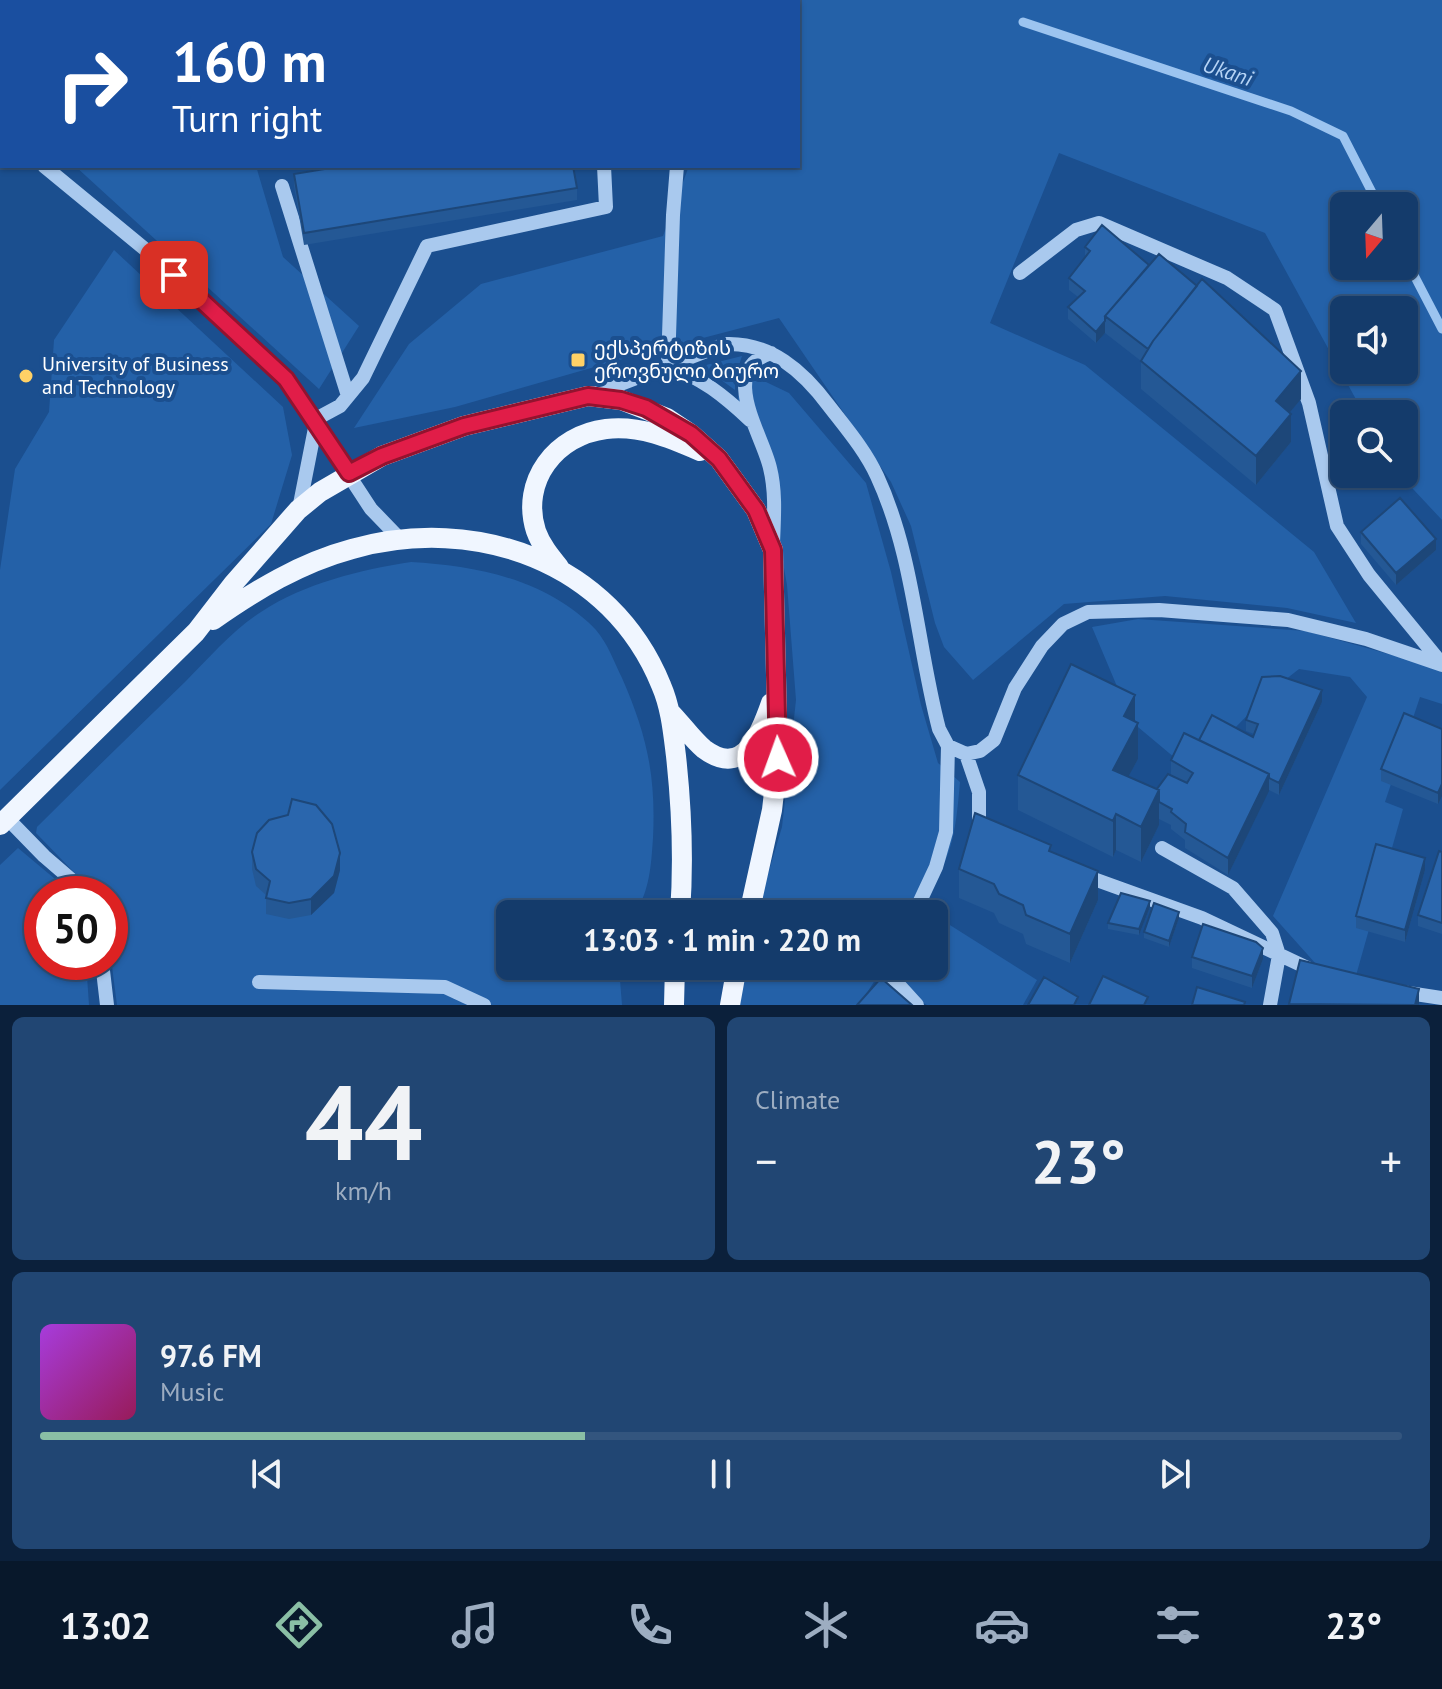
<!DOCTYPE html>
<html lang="en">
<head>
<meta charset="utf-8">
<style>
  :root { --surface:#143b6b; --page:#214673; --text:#f1f3f6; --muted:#9dadc1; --line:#33557e; --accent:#8abfa5 }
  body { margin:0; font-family:"PT Sans","Noto Sans Georgian",sans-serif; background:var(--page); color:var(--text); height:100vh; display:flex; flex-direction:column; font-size:30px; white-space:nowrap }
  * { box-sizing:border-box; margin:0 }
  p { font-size:26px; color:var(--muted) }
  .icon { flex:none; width:44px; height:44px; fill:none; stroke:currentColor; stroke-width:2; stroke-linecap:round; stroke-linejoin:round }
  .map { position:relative; height:1005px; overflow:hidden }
  .panel { display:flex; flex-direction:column; gap:12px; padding:12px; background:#0b203b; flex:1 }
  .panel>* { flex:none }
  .banner { position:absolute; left:0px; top:0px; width:800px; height:168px; box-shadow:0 2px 6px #0004,0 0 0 2px var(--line); background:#1a4fa0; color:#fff; overflow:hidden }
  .needle { width:52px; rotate:199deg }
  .buttons { position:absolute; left:1330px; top:192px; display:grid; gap:16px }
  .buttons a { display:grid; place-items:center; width:88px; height:88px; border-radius:12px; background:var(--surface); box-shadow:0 2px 6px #0004,0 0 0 2px var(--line); font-size:40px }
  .speed { position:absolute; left:24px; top:876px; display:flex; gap:16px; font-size:40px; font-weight:700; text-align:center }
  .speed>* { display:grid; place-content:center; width:104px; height:104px; border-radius:50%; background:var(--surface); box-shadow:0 2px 6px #0004,0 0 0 2px var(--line); line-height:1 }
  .speed .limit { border:12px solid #d22; background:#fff; color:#111 }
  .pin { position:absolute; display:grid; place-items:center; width:68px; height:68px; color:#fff; margin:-34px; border-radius:16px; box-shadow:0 4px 12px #0006 }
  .me { position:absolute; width:88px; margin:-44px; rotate:358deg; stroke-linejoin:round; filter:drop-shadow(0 0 6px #0008) }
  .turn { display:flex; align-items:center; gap:28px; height:168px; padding:0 40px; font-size:36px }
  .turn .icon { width:104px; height:104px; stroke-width:2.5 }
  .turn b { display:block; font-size:56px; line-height:68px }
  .big { font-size:60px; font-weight:700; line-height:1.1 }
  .panel .widget { flex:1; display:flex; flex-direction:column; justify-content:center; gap:12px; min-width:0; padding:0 28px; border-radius:12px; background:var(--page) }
  .panel .dial { align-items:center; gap:0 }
  .dial b { font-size:104px; line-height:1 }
  .song { display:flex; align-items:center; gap:24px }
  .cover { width:96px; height:96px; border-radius:12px; background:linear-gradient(135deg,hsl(280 70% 55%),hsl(330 70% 35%)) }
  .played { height:8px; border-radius:4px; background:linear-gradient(90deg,var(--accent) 40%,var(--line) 40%) }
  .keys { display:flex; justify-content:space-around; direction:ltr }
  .heat { display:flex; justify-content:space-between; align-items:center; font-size:44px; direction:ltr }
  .panel .tiles { flex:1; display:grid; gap:12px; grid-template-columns:1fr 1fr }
  .widget:last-child { grid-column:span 2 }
  .trip { position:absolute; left:496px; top:900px; width:452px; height:80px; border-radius:12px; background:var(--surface); box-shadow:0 2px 6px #0004,0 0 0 2px var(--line); font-weight:700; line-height:80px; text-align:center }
  .tab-bar { display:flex; height:128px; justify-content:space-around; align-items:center; background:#08182b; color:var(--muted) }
  .tab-bar .icon { width:56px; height:56px }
  .tab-bar .selected { color:var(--accent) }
  .tab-bar b { font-size:36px; color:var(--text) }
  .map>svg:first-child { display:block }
  .green { fill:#2461a8; fill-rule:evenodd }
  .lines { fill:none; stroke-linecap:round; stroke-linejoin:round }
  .stream { stroke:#9cc4f0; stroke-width:9 }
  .minor { stroke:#a9c9ee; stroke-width:14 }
  .major { stroke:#f0f6ff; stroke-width:20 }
  .wall { fill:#245895 }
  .shaded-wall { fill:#1d4779 }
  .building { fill:#2a66ad; stroke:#1d4779; stroke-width:2 }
  .route-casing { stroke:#92132f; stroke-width:20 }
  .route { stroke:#e11d48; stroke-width:14 }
  .poi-dot { fill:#ffd166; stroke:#1b4f8f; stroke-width:3 }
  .labels { text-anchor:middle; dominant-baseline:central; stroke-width:8; stroke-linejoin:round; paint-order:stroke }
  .poi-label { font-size:20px; fill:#fff; stroke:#1b4f8f; text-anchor:start }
  .water-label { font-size:22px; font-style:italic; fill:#b5d3f5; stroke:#1b4f8f }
</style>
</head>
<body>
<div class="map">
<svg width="1442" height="1005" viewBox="0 0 1442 1005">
  <rect width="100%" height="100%" fill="#1b4f8f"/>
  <path class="green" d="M 161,0 L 494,0 L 160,2 Z
    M 750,0 L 1442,0 L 1442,520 L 1399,474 L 1404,474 L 1404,414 L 1364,414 L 1265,233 L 1059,153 L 990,323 L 1085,365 L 1314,552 L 1356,623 L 1287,608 L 1165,596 L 1064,604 L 973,680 L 944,647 L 935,623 L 911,526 L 891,482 L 779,318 L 619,360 L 455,407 L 354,428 L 409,344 L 481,284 L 663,236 L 689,166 L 798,166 L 798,2 L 750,2 ZM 1344,206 L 1404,206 L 1404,266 L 1344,266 ZM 1344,310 L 1404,310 L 1404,370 L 1344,370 Z
    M 75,166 L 256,166 L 283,257 L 359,326 L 319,389 Z
    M 114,250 L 283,407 L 292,455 L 271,524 L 0,790 L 0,570 L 15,469 L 49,412 L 54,340 Z
    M 742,356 L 735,378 L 735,390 L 702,366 Z
    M 744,380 L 766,382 L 789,393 L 866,483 L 891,572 L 921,705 L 938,763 L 960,782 C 955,839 952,858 920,906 L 932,914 L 756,914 L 782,827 L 796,700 L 787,585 L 768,478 L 762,447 L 738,407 L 738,397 Z
    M 411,562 C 462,565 519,574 563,603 C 574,610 587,620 596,630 C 608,644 614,662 622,678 C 647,735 656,776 653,838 C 651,866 650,889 635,914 L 510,914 L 510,966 L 622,966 L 620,980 L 622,1005 L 117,1005 L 110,951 L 110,894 L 95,894 L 36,833 L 37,827 C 86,778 135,730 185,682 C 209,658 233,630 261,612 C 305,583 360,570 411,562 Z
    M 1138,619 L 1306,631 L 1442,669 L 1442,704 L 1420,697 L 1385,802 L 1403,809 L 1355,979 L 1316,964 L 1273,916 L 1367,697 L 1350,677 L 1299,669 L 1271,691 L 1233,730 L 1175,758 L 1132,722 L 1092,627 Z
    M 18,848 L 73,894 L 42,894 L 42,962 L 86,962 L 89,1005 L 0,1005 L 0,865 Z
    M 934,915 L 1037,980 L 1023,1005 L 927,1005 L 877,977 L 859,1005 L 735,1005 L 741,966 L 934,966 Z"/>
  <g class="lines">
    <path class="stream" d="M 1023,22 L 1291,111 L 1343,136 L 1379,206
      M 1404,256 L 1442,329"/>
    <path class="minor" d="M 64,0 L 64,2
      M 90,0 L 94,2
      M 124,2 L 125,0
      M 0,65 L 2,65
      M 0,131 L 2,132
      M 44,166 L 152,255 L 286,379 L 371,509 L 400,539
      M 282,186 L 348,396
      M 1020,273 L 1076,230 L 1099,223 L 1227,278 L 1275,310 L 1309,403 L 1337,526 L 1369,575 L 1442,664
      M 771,353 C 717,370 763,435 770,468 C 776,492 774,518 773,543
      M 668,366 L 673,215 L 677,166
      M 668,366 C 701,377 724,396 750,420
      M 592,395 L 725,344 C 770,342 803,371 829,406 C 846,428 865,450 877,476 C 914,556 917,645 939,729 L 948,746 L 966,754 L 980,751 L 994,740 L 1015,688 L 1042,646 L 1063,624 L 1088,612 L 1159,610 L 1288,620 L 1366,639 L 1442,665
      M 314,420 L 340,406 L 363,378 L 427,246 L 606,207 L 604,166
      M 299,509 L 316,423
      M 966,754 L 979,792 L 979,831
      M 7,818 L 44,856 L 88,894
      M 1162,848 L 1233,888 L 1272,933 L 1279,955 L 1270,1005
      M 1080,874 L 1202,918 L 1316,972
      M 914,914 L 936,867 L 946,832 L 948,746
      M 102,962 L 107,1005
      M 890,966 L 887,972 L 917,1005
      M 259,982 L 445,987 L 484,1005
      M 1402,992 L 1442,998"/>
    <path class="major" d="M 559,567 C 550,556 541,545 536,531 C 520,481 556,435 606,429 C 640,425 670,438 700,451
      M 213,620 C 256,590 300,563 352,549 C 476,514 611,562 661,685 C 671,708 673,732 676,756 C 682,811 684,859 680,914
      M 670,712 C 681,723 692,739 704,749 C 744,779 761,732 771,703
      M 0,825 L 196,632 L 233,584 L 298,510 L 320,492 L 382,456 L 464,426 L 588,396 L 621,400 L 667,418 L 691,434 L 719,459 L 756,510 L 773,550 L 778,758 L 772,810 L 749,914
      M 674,1005 L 675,966
      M 730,1005 L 737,966"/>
  </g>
  <path class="wall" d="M 294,174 L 577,188 L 577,200 L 304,245 L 294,186 Z
    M 1085,247 L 1301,399 L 1290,412 L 1291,442 L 1256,485 L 1141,389 L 1141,361 L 1105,333 L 1096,343 L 1068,319 L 1068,307 L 1078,297 L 1069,290 L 1069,278 L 1085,258 Z
    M 1361,532 L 1436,550 L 1396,585 L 1361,544 Z
    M 1322,702 L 1279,795 L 1269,790 L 1228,875 L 1185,848 L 1185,840 L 1171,829 L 1171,825 L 1159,819 L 1159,825 L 1141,862 L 1116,850 L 1113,857 L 1018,810 L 1018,775 L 1135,722 L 1138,759 L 1128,777 L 1157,789 L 1171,775 L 1171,760 L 1199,740 L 1253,737 L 1254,734 L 1246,731 L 1246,720 Z
    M 1442,729 L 1438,804 L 1381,781 L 1381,769 Z
    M 252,852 L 340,870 L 334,893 L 311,915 L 289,919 L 266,914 L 266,895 L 256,886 L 252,869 Z
    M 1051,852 L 1098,900 L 1070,963 L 1026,944 L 1023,934 L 999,923 L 994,913 L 959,898 L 959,869 Z
    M 1442,852 L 1442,934 L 1418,926 L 1418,915 Z
    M 1425,870 L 1405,942 L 1356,928 L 1356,916 Z
    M 1150,907 L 1139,935 L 1108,929 L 1108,923 Z
    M 1179,918 L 1169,947 L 1144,938 L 1144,932 Z
    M 1192,957 L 1263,959 L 1252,988 L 1192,968 Z"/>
  <path class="shaded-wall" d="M 1,0 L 6,0 L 5,2 L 2,2 L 2,10 L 0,15 Z
    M 1105,321 L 1105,333 L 1096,343 L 1096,332 Z
    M 1301,371 L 1301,399 L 1276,429 L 1276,401 Z
    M 1291,414 L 1291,442 L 1256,485 L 1256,456 Z
    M 1436,539 L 1436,550 L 1396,585 L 1396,573 Z
    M 1322,690 L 1322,702 L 1279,795 L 1279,783 Z
    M 1135,695 L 1135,728 L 1138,723 L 1138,759 L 1113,805 L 1113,770 L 1124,716 Z
    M 1269,774 L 1269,791 L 1228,875 L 1228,858 Z
    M 1442,784 L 1442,796 L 1438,804 L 1438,793 Z
    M 1159,790 L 1159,825 L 1141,862 L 1141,827 Z
    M 1116,814 L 1116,850 L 1113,857 L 1113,821 Z
    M 340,853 L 340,870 L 334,893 L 311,915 L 311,899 Z
    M 1425,858 L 1425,870 L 1405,942 L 1405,930 Z
    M 1098,871 L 1098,900 L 1070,963 L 1070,934 Z
    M 1150,901 L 1150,907 L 1139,935 L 1139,929 Z
    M 1179,912 L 1179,918 L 1169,947 L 1169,941 Z
    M 1263,948 L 1263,959 L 1252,988 L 1252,976 Z
    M 1419,989 L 1419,1005 L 1415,1005 Z"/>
  <path class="building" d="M 504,0 L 552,0 L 551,2 L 503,2 Z
    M 343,166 L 573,166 L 577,188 L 304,233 L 294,174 Z
    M 1102,225 L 1149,265 L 1105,316 L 1105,321 L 1096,332 L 1068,307 L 1085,291 L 1069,278 L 1090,251 L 1085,247 Z
    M 1159,254 L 1197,286 L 1153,341 L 1148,349 L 1105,316 Z
    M 1202,279 L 1301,371 L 1276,401 L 1291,414 L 1256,456 L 1141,361 L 1153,341 Z
    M 1400,498 L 1436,539 L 1396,573 L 1361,532 Z
    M 1071,664 L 1135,695 L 1124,716 L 1138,723 L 1113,770 L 1159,790 L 1141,827 L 1116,814 L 1113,821 L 1018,775 Z
    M 1280,676 L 1322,690 L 1279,783 L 1269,778 L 1269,774 L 1199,740 L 1212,715 L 1253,737 L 1258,724 L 1246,720 L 1262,677 Z
    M 1404,713 L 1442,729 L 1442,784 L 1438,793 L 1381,769 Z
    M 1184,733 L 1269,774 L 1228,858 L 1185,832 L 1186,824 L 1171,812 L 1172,809 L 1159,802 L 1159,790 L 1157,789 L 1168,774 L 1187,783 L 1193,773 L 1171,760 Z
    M 292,799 L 316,805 L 332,824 L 340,853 L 334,876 L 311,899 L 289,903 L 266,898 L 270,881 L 256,869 L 252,852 L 257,833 L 269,820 L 288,815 Z
    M 975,813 L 1051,845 L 1049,851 L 1098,871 L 1070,934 L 1026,915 L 1023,905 L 999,894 L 994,884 L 959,869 Z
    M 1376,844 L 1425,858 L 1405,930 L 1356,916 Z
    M 1439,851 L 1442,852 L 1442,923 L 1418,915 Z
    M 1121,893 L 1150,901 L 1139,929 L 1108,923 Z
    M 1154,903 L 1179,912 L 1169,941 L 1144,932 Z
    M 1203,924 L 1256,942 L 1263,948 L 1252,976 L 1192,957 Z
    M 1300,960 L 1419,989 L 1415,1005 L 1289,1004 Z
    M 1103,976 L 1148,997 L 1144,1005 L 1089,1005 Z
    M 1044,977 L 1078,997 L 1074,1005 L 1028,1005 Z
    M 881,978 L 912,1005 L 857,1005 Z
    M 1197,987 L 1245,1002 L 1244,1005 L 1192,1005 Z"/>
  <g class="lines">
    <g class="route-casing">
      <path id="route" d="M 174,275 L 286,379 L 349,473 L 382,456 L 464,426 L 588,396 L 621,400 L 646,408 L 691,434 L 719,459 L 756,510 L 773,550 L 778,758"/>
    </g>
    <use href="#route" class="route"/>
  </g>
  <g class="poi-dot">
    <rect x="570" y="352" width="16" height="16" rx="4"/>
    <circle cx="26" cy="376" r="8"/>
  </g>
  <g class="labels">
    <g class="poi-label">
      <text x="594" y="348">ექსპერტიზის<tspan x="594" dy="23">ეროვნული ბიურო</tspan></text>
      <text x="42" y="364">University of Business<tspan x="42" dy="23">and Technology</tspan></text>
    </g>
    <g class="water-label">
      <text transform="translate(1228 71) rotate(18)">Ukani</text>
    </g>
  </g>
</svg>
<div class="buttons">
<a><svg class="needle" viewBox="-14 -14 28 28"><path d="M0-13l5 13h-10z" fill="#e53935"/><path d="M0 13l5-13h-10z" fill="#9dadc1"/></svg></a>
<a><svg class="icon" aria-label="sound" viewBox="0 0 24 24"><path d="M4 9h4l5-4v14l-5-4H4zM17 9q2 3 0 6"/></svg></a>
<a><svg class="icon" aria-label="search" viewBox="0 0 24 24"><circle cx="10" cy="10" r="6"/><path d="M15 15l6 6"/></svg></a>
</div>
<div class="speed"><div class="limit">50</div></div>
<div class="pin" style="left:174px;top:275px;background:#d93025"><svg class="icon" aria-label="arrive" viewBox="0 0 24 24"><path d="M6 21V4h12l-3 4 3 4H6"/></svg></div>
<svg class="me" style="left:778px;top:758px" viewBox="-20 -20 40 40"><circle r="17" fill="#e11d48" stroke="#fff" stroke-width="3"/><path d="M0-11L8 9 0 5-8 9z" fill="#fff"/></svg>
<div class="trip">13:03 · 1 min · 220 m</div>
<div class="banner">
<div class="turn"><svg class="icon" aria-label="right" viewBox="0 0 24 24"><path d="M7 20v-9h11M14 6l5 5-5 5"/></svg><div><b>160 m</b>Turn right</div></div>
</div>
</div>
<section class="panel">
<div class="tiles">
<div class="widget dial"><b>44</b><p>km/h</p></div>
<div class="widget"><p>Climate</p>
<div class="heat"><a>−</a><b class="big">23°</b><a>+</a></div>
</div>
<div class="widget">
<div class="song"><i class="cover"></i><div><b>97.6 FM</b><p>Music</p></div></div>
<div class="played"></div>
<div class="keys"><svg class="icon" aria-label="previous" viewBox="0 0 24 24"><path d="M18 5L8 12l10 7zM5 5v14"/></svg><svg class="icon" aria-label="pause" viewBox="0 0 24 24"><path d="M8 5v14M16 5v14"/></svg><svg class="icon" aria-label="next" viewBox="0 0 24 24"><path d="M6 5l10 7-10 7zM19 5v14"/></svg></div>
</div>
</div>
</section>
<nav class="tab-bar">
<b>13:02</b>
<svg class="icon selected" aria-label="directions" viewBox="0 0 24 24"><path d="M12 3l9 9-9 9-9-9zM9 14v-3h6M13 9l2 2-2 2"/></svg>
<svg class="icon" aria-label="music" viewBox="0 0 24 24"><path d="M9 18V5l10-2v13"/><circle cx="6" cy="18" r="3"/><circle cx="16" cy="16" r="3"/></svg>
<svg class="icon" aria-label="phone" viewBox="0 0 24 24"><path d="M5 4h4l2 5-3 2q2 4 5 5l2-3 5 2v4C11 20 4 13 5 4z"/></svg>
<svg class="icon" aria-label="climate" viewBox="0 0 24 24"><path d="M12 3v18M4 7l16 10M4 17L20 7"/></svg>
<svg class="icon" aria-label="car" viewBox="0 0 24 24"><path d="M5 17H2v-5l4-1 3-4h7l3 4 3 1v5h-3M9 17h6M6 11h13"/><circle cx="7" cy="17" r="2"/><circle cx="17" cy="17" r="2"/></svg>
<svg class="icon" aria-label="filters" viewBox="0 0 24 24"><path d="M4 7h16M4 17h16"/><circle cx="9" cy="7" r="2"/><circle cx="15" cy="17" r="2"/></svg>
<b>23°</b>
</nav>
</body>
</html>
